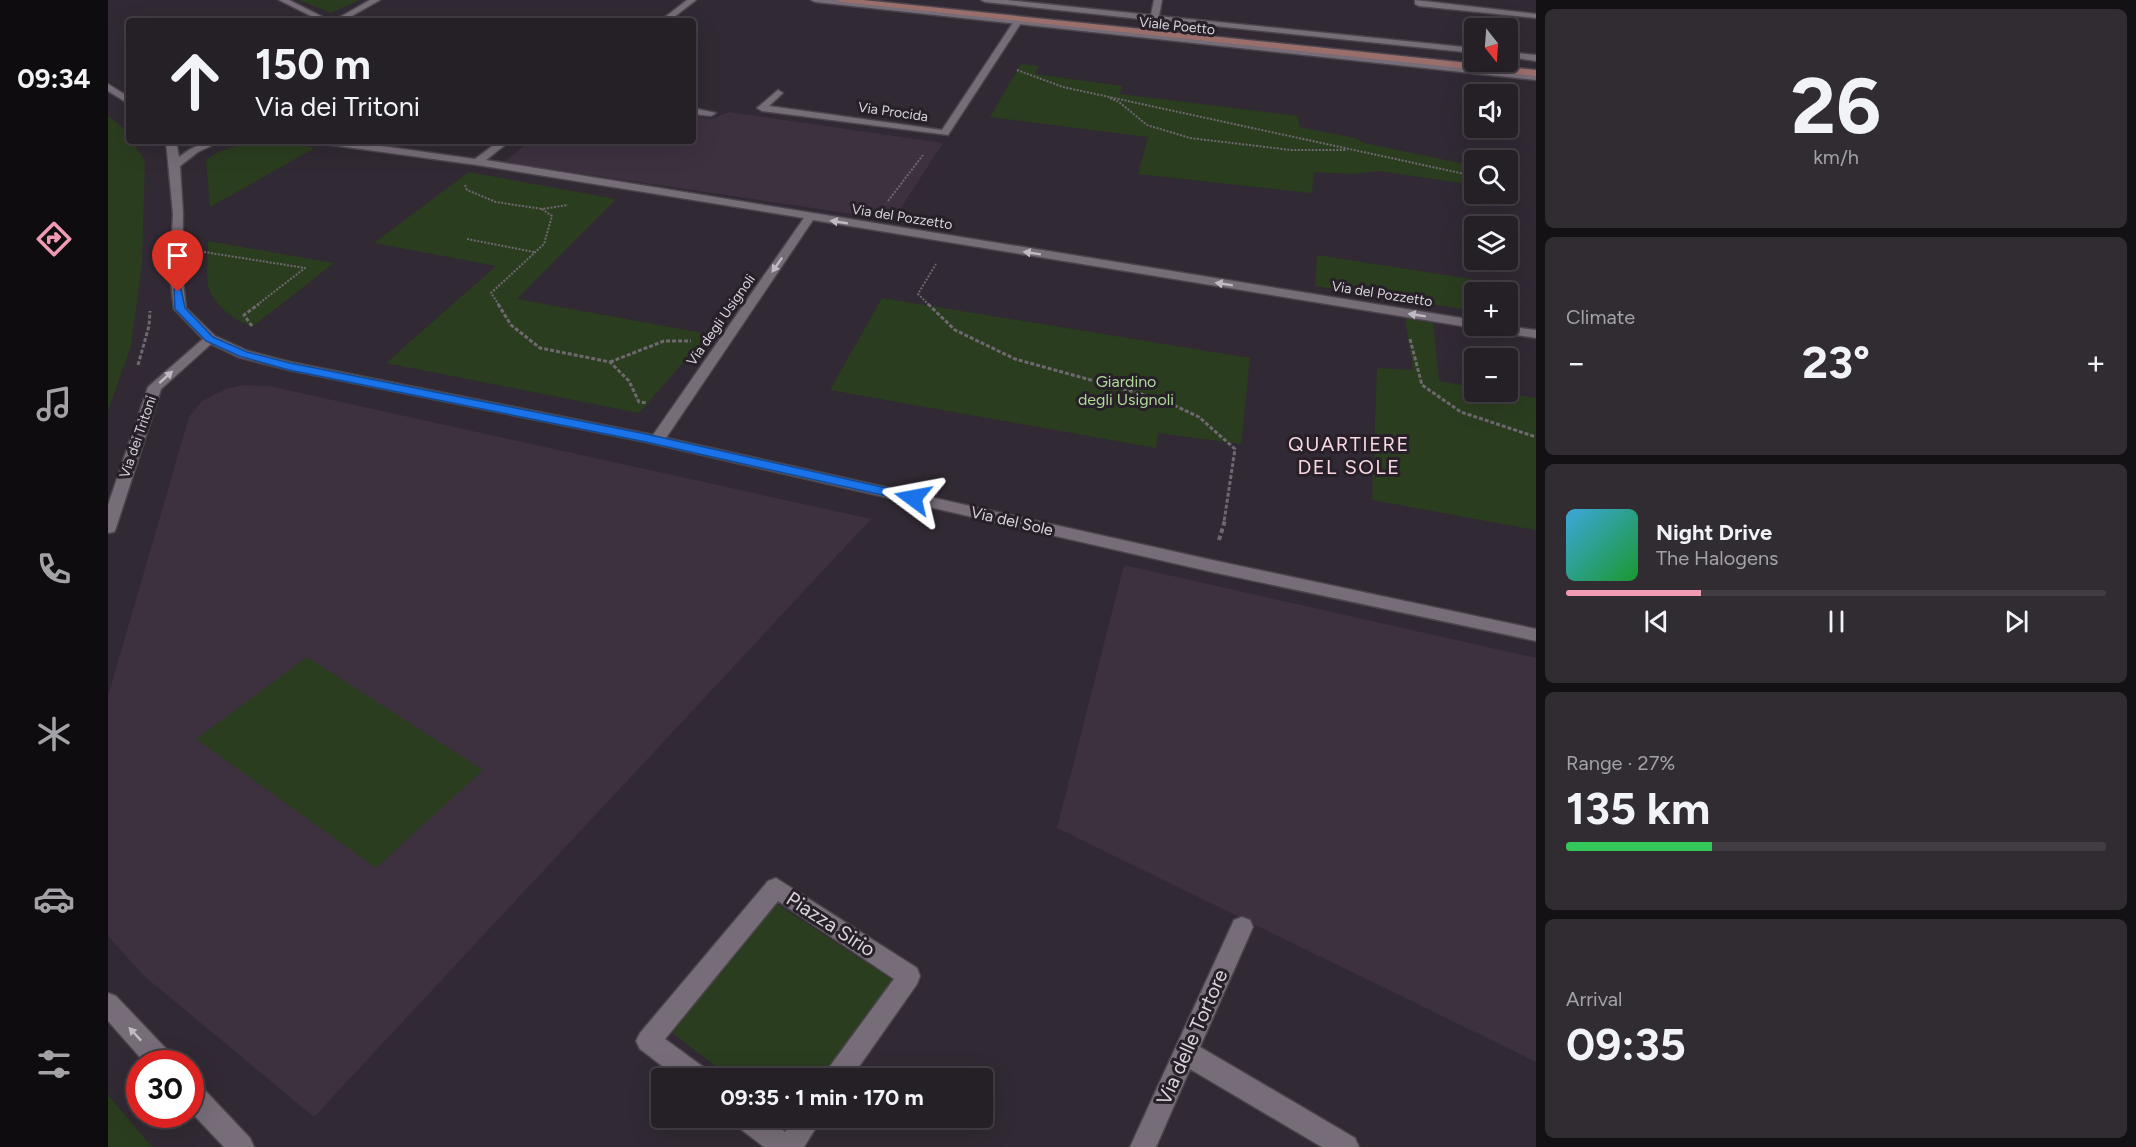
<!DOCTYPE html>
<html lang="en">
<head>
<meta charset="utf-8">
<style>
  :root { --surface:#251f26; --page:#312c32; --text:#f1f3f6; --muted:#a3a2a7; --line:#423d43; --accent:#f19ab4 }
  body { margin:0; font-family:Figtree,sans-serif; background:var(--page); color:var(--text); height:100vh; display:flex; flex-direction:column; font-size:22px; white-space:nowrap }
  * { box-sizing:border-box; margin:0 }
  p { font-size:20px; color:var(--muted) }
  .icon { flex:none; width:33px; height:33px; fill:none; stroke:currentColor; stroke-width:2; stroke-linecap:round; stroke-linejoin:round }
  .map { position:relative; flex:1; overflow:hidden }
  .panel { display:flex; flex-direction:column; gap:9px; padding:9px; background:#141115; width:600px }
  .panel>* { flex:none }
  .top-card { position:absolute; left:18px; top:18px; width:570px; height:126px; border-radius:6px; box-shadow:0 6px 24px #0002,0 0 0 2px var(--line); background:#251f26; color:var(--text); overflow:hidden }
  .needle { width:39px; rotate:163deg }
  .fabs { position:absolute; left:1356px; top:18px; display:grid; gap:12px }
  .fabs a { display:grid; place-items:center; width:54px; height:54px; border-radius:6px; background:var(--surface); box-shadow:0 6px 24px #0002,0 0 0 2px var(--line); font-size:30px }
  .speed { position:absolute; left:18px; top:1050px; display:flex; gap:12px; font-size:30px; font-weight:700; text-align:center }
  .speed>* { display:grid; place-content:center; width:78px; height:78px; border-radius:50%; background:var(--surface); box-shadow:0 6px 24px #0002,0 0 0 2px var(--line); line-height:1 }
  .speed .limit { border:9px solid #d22; background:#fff; color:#111 }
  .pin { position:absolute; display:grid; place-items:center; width:51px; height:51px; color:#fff; margin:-62px -26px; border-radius:50% 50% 50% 0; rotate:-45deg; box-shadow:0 0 6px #0007 }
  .pin .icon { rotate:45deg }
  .me { position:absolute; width:66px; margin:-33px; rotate:283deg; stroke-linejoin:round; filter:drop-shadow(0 0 4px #0008) }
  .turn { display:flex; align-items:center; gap:21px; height:126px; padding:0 30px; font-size:27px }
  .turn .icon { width:78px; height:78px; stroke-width:2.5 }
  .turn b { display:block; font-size:42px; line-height:51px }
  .big { font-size:45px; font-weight:700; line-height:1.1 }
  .panel .card { flex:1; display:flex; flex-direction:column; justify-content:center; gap:9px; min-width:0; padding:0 21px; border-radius:9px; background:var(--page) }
  .panel .dial { align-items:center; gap:0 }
  .dial b { font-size:78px; line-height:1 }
  .song { display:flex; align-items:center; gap:18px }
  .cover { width:72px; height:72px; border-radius:9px; background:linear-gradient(135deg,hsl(200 70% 55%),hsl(130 70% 35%)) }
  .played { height:6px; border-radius:3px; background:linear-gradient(90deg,var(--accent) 25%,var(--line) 25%) }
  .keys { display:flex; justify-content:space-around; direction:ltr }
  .heat { display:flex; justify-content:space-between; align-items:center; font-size:33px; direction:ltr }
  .charge { height:9px; border-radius:4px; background:linear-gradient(90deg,#34c759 27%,var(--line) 0) }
  .trip { position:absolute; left:543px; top:1068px; width:342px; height:60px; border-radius:6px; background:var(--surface); box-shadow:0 6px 24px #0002,0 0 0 2px var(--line); font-weight:700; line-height:60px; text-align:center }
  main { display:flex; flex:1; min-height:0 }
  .menu { display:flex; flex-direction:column; width:108px; justify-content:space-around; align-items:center; background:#0f0c0f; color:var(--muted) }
  .menu .icon { width:42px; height:42px }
  .menu .on { color:var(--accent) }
  .menu b { font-size:27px; color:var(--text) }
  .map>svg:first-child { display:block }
  .built { fill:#3d313f }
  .green { fill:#2b3d1f }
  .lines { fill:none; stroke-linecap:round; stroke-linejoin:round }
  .service-casing { stroke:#4b444c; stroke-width:3 }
  .minor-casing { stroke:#4b444c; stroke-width:3 }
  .secondary-casing { stroke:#4b444c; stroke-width:3 }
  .path-far2 { stroke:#6f6870; stroke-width:2; stroke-dasharray:2 1.5; stroke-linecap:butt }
  .path-far1 { stroke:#6f6870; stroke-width:3; stroke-dasharray:4 2; stroke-linecap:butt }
  .path { stroke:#6f6870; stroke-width:4; stroke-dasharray:4.5 3; stroke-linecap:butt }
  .service { fill:#766d78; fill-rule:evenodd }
  .minor { fill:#766d78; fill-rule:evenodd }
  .secondary { fill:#9a6e6b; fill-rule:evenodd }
  .oneway { fill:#c0bac2 }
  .route { fill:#1a73e8; stroke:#114b97; stroke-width:1.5 }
  .labels { text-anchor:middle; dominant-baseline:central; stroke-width:6; stroke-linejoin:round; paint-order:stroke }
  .far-street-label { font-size:14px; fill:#d9d3da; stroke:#272029 }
  .park-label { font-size:16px; fill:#afda97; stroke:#272029 }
  .street-label { font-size:16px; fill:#d9d3da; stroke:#272029 }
  .quarter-label { font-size:20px; letter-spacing:1.5px; fill:#f9d7e0; stroke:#272029 }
  .near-street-label { font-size:20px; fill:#d9d3da; stroke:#272029 }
</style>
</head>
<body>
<main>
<nav class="menu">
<b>09:34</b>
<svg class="icon on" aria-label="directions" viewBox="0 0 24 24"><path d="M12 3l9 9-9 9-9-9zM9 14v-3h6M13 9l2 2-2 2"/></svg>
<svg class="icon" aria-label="music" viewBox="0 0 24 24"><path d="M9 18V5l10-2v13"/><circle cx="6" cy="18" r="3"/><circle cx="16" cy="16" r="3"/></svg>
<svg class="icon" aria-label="phone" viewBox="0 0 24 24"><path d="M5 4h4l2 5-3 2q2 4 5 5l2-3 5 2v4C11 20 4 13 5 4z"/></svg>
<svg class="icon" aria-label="climate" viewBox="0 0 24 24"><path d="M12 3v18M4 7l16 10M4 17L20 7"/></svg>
<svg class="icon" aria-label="car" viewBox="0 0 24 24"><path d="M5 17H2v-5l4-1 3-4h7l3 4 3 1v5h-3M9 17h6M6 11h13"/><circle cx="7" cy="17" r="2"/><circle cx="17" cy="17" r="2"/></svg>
<svg class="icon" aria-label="filters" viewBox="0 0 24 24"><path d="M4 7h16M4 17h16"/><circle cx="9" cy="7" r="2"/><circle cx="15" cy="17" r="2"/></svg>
</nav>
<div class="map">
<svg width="1428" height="1147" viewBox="0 0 1428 1147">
  <rect width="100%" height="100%" fill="#312933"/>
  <path class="built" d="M 621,112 L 835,143 L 785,220 L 396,162 L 422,141 L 585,141 L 585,116 L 603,119 Z
    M 135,385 L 161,386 L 763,519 L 206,1117 L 35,975 L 0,936 L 0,696 L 81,417 L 94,401 L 118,389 Z
    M 1016,565 L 1428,658 L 1428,1062 L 949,828 Z"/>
  <path class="green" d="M 191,0 L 252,0 L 223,13 Z
    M 913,64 L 931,66 L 927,74 L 1014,86 L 1012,94 L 1190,116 L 1191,127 L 1247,138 L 1256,143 L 1366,166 L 1366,185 L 1271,171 L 1244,174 L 1206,172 L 1204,193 L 1030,174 L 1040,137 L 882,117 Z
    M 0,116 C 8,122 21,130 21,141 L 24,141 L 37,161 L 34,263 L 23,346 L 0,411 Z
    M 185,144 L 207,148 L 102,207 L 98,160 C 123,140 155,144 185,144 Z
    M 361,172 L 508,199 L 409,299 L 600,334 L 531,413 L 278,363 L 388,266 L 266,243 Z
    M 100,241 L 226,263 L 144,327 C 127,320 104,305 100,285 C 98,271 100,255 100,241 Z
    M 1209,255 L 1363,279 L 1389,292 L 1366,292 L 1366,311 L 1207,286 Z
    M 774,298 L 1142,358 L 1133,444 L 1050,433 L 1048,448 L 722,390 Z
    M 1297,318 L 1325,323 L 1331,381 L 1366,387 L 1366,392 L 1391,392 L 1428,398 L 1428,530 L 1264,500 L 1269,368 L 1305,370 Z
    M 199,657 L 375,770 L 268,868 L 88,739 Z
    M 669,904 L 786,981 L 712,1078 L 623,1078 L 562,1031 Z
    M 0,1095 L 44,1147 L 0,1147 Z"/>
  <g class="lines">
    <g class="service-casing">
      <path id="service" d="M 703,0 L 729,0 L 1428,74 L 1428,80 L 707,2 Z
        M 873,0 L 899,0 L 1043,15 L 1046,0 L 1054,0 L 1051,16 L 1366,48 L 1366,53 L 1050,20 L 1045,26 L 1041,24 L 1042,20 L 877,2 Z
        M 1307,0 L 1428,14 L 1428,18 L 1311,6 L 1307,4 Z
        M 1400,52 L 1428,55 L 1428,61 L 1400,57 Z"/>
    </g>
    <g class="minor-casing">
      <path id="minor" d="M 171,0 L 181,0 L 223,21 L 213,21 Z
        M 262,0 L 272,0 L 235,21 L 225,21 Z
        M 579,0 L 588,0 L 561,21 L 552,21 Z
        M 908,18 L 915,20 L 840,135 L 654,111 L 649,108 L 670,90 L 675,93 L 661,106 L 834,130 Z
        M 0,84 L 21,97 L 21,104 L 0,91 Z
        M 585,108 L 608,113 L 603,116 L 585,114 Z
        M 58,141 L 68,141 L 71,157 C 84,147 96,141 113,141 L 90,152 L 72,166 L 75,214 L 74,274 L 78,308 L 107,336 L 140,351 L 182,362 L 545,435 L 696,218 L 369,165 L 216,144 L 211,141 L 238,141 L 367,159 L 391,141 L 402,141 L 378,160 L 1366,320 L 1366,326 L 1398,326 L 1428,330 L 1428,338 L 1377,330 L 1371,326 L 1366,328 L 705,220 L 558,438 L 1104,560 L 1428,629 L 1428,641 L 1104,572 L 538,442 L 181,370 L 130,357 L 103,344 L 53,389 L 8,528 L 6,532 L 0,533 L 0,505 L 40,387 L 95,339 L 66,309 L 62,274 L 65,214 Z
        M 668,878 L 809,968 L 812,976 L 809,984 L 743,1078 L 717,1078 L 720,1069 L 786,979 L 670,901 L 557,1039 L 598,1069 L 601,1078 L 570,1078 L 532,1049 L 528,1041 L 532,1033 L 660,881 Z
        M 1134,917 L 1142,920 L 1145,927 L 1092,1047 L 1247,1138 L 1251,1147 L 1214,1147 L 1082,1069 L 1048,1147 L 1022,1147 L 1126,920 Z
        M 0,993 L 8,996 L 64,1055 L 67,1064 L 38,1064 L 0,1021 Z
        M 82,1081 L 91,1084 L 142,1138 L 146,1147 L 116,1147 L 82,1111 Z
        M 627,1118 L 659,1118 L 677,1132 L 687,1118 L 714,1118 L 696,1147 L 656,1147 L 630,1127 Z"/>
    </g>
    <g class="secondary-casing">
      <path id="secondary" d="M 729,0 L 755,0 L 1428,70 L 1428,76 L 733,2 Z"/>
    </g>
    <path class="path-far2" d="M 909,70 L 955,87 L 1366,176
      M 1002,98 L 1011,102 L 1039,125 L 1082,138 L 1183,150 L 1238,150
      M 357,185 L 359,190 L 388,202 L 434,209
      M 780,201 L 815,155
      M 359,239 L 426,252
      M 96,252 L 197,268 L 149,305
      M 391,305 L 383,293 L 436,244 L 444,216 L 434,209 L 460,205
      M 821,305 L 810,294 L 828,264"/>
    <path class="path-far1" d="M 390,304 L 403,325 L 432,348 L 502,362 L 521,381 L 531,402 L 539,403
      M 820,304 L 847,330 L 907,359 L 1055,400 L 1091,417 L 1127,449 L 1116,522
      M 144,326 L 136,315 L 151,304
      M 1302,339 L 1314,385 L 1353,412 L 1428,437
      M 502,362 L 556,341 L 583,341
      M 30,365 L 41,326 L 42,311"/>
    <path class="path" d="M 1111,540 L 1117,520"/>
    <use href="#service" class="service"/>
    <use href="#minor" class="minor"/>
    <use href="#secondary" class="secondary"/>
  </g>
  <defs><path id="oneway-solid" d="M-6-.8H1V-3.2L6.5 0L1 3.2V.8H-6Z" transform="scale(1.5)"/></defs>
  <g class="oneway">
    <use href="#oneway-solid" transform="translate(731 222) rotate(-171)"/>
    <use href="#oneway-solid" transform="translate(924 253) rotate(-171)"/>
    <use href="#oneway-solid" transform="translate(669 265) rotate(125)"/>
    <use href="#oneway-solid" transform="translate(1116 284) rotate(-171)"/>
    <use href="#oneway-solid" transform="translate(1309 315) rotate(-171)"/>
    <use href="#oneway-solid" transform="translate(58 377) rotate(-42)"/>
    <use href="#oneway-solid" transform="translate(27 1034) rotate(-133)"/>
  </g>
  <path class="route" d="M 66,289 L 73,289 L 77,308 L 105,337 L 139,352 L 182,363 L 538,434 L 805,494 L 811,498 L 805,502 L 538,442 L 181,370 L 131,356 L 98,341 L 67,309 Z"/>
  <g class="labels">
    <g class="far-street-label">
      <text transform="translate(1069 26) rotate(6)">Viale Poetto</text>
      <text transform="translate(785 112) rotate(8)">Via Procida</text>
      <text transform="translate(794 217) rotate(9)">Via del Pozzetto</text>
      <text transform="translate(1274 294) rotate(9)">Via del Pozzetto</text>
      <text transform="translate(613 320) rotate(-55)">Via degli Usignoli</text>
      <text transform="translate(30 437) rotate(-71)">Via dei Tritoni</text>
    </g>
    <g class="park-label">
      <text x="1018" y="381">Giardino<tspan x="1018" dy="18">degli Usignoli</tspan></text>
    </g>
    <g class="street-label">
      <text transform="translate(904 521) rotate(13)">Via del Sole</text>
    </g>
    <g class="quarter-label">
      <text x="1241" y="444">QUARTIERE<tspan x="1241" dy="23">DEL SOLE</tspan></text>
    </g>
    <g class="near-street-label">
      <text transform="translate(723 924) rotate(33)">Piazza Sirio</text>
      <text transform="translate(1084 1037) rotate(-66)">Via delle Tortore</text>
    </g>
  </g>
</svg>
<div class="fabs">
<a><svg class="needle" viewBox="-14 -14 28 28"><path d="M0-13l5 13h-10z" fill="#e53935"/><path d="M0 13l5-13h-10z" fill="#a3a2a7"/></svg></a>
<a><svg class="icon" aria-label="sound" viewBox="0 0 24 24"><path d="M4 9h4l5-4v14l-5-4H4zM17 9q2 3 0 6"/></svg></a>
<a><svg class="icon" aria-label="search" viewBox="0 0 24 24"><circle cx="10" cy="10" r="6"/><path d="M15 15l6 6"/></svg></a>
<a><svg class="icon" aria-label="layers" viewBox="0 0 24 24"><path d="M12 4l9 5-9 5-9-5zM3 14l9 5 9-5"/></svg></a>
<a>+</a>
<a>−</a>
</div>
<div class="speed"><div class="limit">30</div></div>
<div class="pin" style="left:70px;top:292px;background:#d93025"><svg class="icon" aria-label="arrive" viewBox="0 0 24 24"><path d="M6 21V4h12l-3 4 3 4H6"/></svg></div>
<svg class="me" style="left:805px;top:498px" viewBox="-20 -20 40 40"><path d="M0-17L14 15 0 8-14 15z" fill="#1a73e8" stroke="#fff" stroke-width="4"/></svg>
<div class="trip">09:35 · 1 min · 170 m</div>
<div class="top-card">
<div class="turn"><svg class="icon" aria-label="ahead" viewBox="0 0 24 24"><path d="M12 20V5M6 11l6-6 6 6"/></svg><div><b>150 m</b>Via dei Tritoni</div></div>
</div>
</div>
<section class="panel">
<div class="card dial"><b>26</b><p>km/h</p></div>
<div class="card"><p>Climate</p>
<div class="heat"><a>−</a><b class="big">23°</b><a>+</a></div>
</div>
<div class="card">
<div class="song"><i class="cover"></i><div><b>Night Drive</b><p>The Halogens</p></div></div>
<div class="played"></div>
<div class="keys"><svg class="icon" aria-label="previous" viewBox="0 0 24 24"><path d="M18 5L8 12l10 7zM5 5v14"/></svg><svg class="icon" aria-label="pause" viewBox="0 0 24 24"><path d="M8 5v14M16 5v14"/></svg><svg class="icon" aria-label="next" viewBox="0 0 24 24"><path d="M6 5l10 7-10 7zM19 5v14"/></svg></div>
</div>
<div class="card"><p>Range · 27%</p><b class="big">135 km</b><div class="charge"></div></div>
<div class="card"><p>Arrival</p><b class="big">09:35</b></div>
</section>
</main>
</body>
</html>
